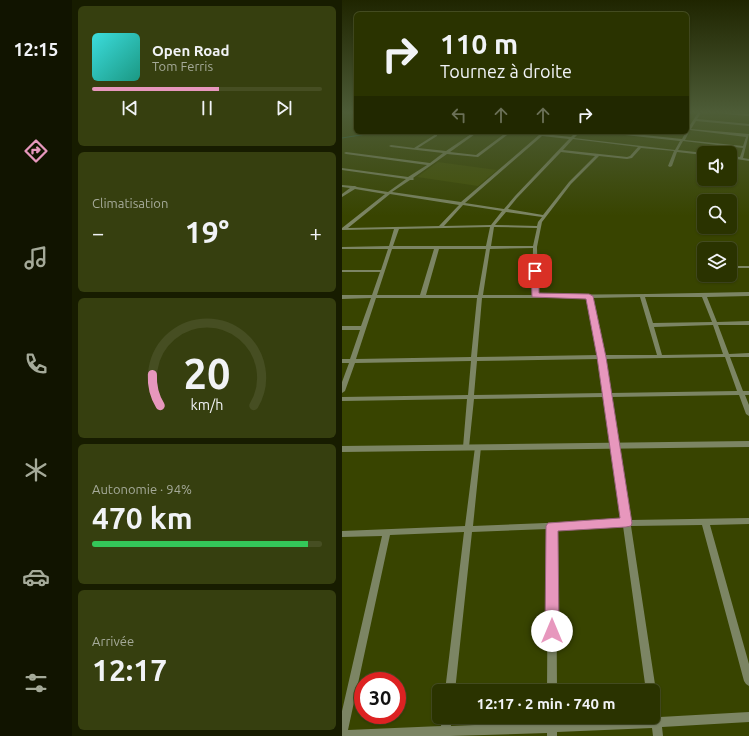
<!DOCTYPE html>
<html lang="fr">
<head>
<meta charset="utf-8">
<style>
  :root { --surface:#2a3300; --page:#363f0f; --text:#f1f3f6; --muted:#a5aa99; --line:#464e22; --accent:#e797bd }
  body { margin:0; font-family:Ubuntu,sans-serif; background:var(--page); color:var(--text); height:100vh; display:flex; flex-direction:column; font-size:15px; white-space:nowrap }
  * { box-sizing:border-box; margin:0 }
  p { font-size:13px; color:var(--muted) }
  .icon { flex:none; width:22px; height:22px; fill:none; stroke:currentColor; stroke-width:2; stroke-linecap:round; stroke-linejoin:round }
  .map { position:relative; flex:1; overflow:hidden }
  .drawer { display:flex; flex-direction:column; gap:6px; padding:6px; background:#171c00; width:270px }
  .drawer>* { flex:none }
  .banner { position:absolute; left:12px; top:12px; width:335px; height:122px; border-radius:6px; box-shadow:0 1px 3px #0004,0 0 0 1px var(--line); background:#2a3300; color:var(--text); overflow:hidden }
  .controls { position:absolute; left:355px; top:146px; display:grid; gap:8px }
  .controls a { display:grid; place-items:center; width:40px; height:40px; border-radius:6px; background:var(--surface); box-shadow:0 1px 3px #0004,0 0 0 1px var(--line); font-size:20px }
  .speed { position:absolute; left:12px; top:672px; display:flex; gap:8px; font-size:20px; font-weight:700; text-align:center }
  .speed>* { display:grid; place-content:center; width:52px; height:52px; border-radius:50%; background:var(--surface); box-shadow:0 1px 3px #0004,0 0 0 1px var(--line); line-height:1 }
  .speed .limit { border:6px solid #d22; background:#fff; color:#111 }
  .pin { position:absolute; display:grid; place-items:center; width:34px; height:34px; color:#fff; margin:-17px; border-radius:8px; box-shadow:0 2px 6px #0006 }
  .me { position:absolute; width:44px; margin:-22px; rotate:0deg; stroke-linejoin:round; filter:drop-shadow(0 0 3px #0008) }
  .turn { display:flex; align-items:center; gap:14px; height:84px; padding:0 20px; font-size:18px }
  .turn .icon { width:52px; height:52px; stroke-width:2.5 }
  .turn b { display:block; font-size:28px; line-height:34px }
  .lanes { display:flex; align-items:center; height:38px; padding:0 20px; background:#0003; justify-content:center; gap:20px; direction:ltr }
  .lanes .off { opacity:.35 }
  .big { font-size:30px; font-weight:700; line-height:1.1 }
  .drawer .card { flex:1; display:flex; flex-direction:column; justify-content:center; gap:6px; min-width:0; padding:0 14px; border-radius:6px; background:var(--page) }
  .drawer .dial { align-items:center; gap:0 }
  .dial svg { height:104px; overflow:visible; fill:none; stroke:var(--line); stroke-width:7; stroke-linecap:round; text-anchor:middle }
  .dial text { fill:var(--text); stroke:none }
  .song { display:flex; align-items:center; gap:12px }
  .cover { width:48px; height:48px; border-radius:6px; background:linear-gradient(135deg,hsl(180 70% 55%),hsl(170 70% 35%)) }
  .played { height:4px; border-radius:2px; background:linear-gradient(90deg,var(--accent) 55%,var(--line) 55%) }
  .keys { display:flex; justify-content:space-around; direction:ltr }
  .heat { display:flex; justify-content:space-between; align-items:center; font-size:22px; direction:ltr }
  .charge { height:6px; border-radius:3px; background:linear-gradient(90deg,#34c759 94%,var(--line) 0) }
  .trip { position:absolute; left:90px; top:684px; width:228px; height:40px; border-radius:6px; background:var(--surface); box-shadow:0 1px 3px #0004,0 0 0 1px var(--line); font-weight:700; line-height:40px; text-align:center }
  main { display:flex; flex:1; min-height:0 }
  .menu { display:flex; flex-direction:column; width:72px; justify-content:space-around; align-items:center; background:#111400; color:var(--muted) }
  .menu .icon { width:28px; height:28px }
  .menu .selected { color:var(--accent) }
  .menu b { font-size:18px; color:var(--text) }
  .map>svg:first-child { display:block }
  .built { fill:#424f04 }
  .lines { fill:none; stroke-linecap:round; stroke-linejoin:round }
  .stream { stroke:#276a5f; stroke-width:1 }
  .minor { fill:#7c8564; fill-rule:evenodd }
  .tertiary { fill:#7c8564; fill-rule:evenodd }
  .route { fill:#e797bd; stroke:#96627b }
</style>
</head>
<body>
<main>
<nav class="menu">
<b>12:15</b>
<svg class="icon selected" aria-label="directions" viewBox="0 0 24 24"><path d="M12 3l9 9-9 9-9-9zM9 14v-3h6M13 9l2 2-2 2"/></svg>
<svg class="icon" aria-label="music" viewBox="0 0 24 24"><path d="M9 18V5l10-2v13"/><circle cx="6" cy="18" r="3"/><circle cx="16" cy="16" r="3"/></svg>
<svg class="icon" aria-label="phone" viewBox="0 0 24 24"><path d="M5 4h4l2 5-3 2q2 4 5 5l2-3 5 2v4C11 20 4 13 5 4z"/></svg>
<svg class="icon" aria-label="climate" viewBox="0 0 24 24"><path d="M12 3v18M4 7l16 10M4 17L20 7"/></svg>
<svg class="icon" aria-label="car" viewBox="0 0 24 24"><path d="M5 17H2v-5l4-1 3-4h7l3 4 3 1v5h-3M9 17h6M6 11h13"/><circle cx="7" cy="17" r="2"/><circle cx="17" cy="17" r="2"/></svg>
<svg class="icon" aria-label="filters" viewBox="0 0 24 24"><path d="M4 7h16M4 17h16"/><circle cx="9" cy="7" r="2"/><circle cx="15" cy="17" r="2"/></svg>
</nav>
<section class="drawer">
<div class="card">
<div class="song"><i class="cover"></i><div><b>Open Road</b><p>Tom Ferris</p></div></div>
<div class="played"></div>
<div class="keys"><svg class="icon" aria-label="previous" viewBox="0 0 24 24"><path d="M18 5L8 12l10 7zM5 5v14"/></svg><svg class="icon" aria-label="pause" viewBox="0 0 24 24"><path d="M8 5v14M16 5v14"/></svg><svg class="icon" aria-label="next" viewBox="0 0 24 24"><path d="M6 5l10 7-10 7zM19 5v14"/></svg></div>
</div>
<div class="card"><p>Climatisation</p>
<div class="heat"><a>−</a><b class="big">19°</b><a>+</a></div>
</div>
<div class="card dial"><svg viewBox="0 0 100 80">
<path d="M14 69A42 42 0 1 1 86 69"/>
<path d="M14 69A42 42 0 0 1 8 45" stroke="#e797bd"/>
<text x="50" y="56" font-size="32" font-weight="700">20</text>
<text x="50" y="72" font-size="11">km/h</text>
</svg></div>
<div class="card"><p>Autonomie · 94%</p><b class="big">470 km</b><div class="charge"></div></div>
<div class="card"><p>Arrivée</p><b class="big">12:17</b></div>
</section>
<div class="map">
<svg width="407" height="736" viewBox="0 0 407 736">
  <rect width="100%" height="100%" fill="#384400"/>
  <path class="built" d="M 96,162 L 155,170 L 136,186 L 75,177 Z"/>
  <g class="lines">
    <path class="stream" d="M 0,138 L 37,132"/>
    <path class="minor" d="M 356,113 L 359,113 L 355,119 L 407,124 L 407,126 L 354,121 L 349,129 L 407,134 L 401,158 L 407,159 L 407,161 L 388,158 L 388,156 L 398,157 L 401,148 L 341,141 L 336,150 L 362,153 L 362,155 L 335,152 L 330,166 L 328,167 L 326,166 L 332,151 L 299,148 L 290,158 L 285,159 L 257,156 L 229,184 L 200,222 L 195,247 L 196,295 L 305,294 L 407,292 L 407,296 L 365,297 L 375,322 L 407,321 L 407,325 L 376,325 L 387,354 L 407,353 L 407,357 L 388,357 L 401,391 L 407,391 L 407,395 L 403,395 L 407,405 L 407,416 L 404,414 L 397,395 L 269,397 L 288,520 L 407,518 L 407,524 L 368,525 L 407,664 L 407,686 L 404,684 L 402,681 L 360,525 L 289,526 L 314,691 L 312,694 L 311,695 L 311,691 L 304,691 L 281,526 L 214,529 L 215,691 L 205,691 L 206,529 L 130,532 L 113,691 L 103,691 L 122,532 L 48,535 L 6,730 L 99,726 L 100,717 L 110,717 L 109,726 L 205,722 L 205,717 L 215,717 L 215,722 L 308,718 L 308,717 L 311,717 L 311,698 L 315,700 L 318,717 L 407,712 L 407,722 L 320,727 L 321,736 L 311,736 L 310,728 L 215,732 L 215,736 L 205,736 L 205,733 L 108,736 L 0,736 L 0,711 L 40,536 L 0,537 L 0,531 L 123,526 L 133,447 L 134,445 L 138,445 L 139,447 L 131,526 L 280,520 L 263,397 L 132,399 L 127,447 L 126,449 L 122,449 L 121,447 L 125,399 L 0,401 L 0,397 L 126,395 L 129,361 L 13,363 L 3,391 L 0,393 L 0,382 L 7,363 L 0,363 L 0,359 L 8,359 L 18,330 L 0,330 L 0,326 L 19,326 L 29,298 L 0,299 L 0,295 L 30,295 L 38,272 L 0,272 L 0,270 L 39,270 L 46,249 L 0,249 L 0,247 L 47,246 L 52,229 L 0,230 L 0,228 L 43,194 L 13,189 L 0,197 L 0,194 L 8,188 L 0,187 L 0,185 L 11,186 L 13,186 L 15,187 L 46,192 L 64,179 L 0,170 L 0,168 L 66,177 L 85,165 L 4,154 L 2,153 L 4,152 L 88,163 L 101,153 L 49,147 L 47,146 L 49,145 L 72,148 L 94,134 L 95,134 L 95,136 L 76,148 L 104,151 L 132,132 L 136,132 L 108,152 L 134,155 L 165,132 L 169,132 L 136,157 L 105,154 L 71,178 L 72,179 L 71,180 L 68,180 L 50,192 L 119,202 L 197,135 L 174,132 L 184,132 L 229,137 L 234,132 L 238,132 L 232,138 L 333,150 L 338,141 L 274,134 L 272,133 L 274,132 L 340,139 L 344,132 L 345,132 L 345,128 L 346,128 ZM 348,130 L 404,137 L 401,146 L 343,140 ZM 200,136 L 227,139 L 173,196 L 162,209 L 123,203 ZM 231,139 L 296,147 L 288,156 L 285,157 L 221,150 ZM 219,152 L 253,156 L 227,182 L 201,215 L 166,209 L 175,198 ZM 48,194 L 117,205 L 97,226 L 6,228 ZM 121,205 L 160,211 L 149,225 L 102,226 ZM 164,212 L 200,217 L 196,222 L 195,226 L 153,225 ZM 148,227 L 144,246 L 51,246 L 57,229 ZM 152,227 L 195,228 L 191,246 L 149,246 ZM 191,248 L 190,295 L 141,295 L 148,249 ZM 50,249 L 92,249 L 78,295 L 35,295 ZM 97,249 L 144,249 L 136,295 L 84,295 ZM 298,297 L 315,355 L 263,355 L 250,298 ZM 303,297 L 360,297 L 370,322 L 311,323 ZM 34,298 L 135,298 L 129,357 L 14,359 ZM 140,298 L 245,298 L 257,355 L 135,357 ZM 371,325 L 381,354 L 320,355 L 312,327 ZM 383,357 L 395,391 L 268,393 L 263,359 ZM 257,359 L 262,393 L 132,395 L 135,361 Z
      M 382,113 L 407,114 L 407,116 L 384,114 Z
      M 389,266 L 407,266 L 407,268 L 391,268 L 389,267 Z"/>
    <path class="tertiary" d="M 407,441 L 407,447 L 0,452 L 0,446 Z"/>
  </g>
  <linearGradient id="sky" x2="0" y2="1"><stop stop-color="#1f2500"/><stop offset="0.52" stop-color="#4d5c37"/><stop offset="1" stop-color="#4d5c37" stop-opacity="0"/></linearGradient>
  <rect width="407" height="216" fill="url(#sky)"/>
  <path class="route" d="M 193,269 L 197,271 L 197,293 L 247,294 L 251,296 L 264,357 L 290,523 L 289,526 L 284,527 L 216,531 L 217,631 L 215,636 L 210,637 L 205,636 L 203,631 L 204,526 L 206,523 L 278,518 L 255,357 L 244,299 L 190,297 L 189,271 Z"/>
</svg>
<div class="controls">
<a><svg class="icon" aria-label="sound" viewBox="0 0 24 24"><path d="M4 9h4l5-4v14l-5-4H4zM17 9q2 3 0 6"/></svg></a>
<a><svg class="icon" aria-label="search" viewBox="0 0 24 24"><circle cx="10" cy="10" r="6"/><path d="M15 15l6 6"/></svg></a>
<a><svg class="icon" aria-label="layers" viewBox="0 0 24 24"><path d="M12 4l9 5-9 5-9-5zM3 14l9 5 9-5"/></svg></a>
</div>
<div class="speed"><div class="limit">30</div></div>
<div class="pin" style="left:193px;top:271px;background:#d93025"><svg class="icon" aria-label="arrive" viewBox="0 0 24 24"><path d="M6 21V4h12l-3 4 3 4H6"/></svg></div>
<svg class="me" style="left:210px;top:631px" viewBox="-20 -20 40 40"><circle r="19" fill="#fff"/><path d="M0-13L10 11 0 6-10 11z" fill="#e797bd"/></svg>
<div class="trip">12:17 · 2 min · 740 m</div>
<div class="banner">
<div class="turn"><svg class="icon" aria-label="right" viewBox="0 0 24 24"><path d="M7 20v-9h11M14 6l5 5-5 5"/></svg><div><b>110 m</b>Tournez à droite</div></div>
<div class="lanes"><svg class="icon off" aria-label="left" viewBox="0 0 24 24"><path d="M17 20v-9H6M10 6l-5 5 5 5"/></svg><svg class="icon off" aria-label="ahead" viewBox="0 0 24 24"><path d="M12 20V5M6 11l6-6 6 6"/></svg><svg class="icon off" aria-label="ahead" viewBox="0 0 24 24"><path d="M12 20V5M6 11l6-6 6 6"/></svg><svg class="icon" aria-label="right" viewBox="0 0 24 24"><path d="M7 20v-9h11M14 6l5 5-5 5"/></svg></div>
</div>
</div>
</main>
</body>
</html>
